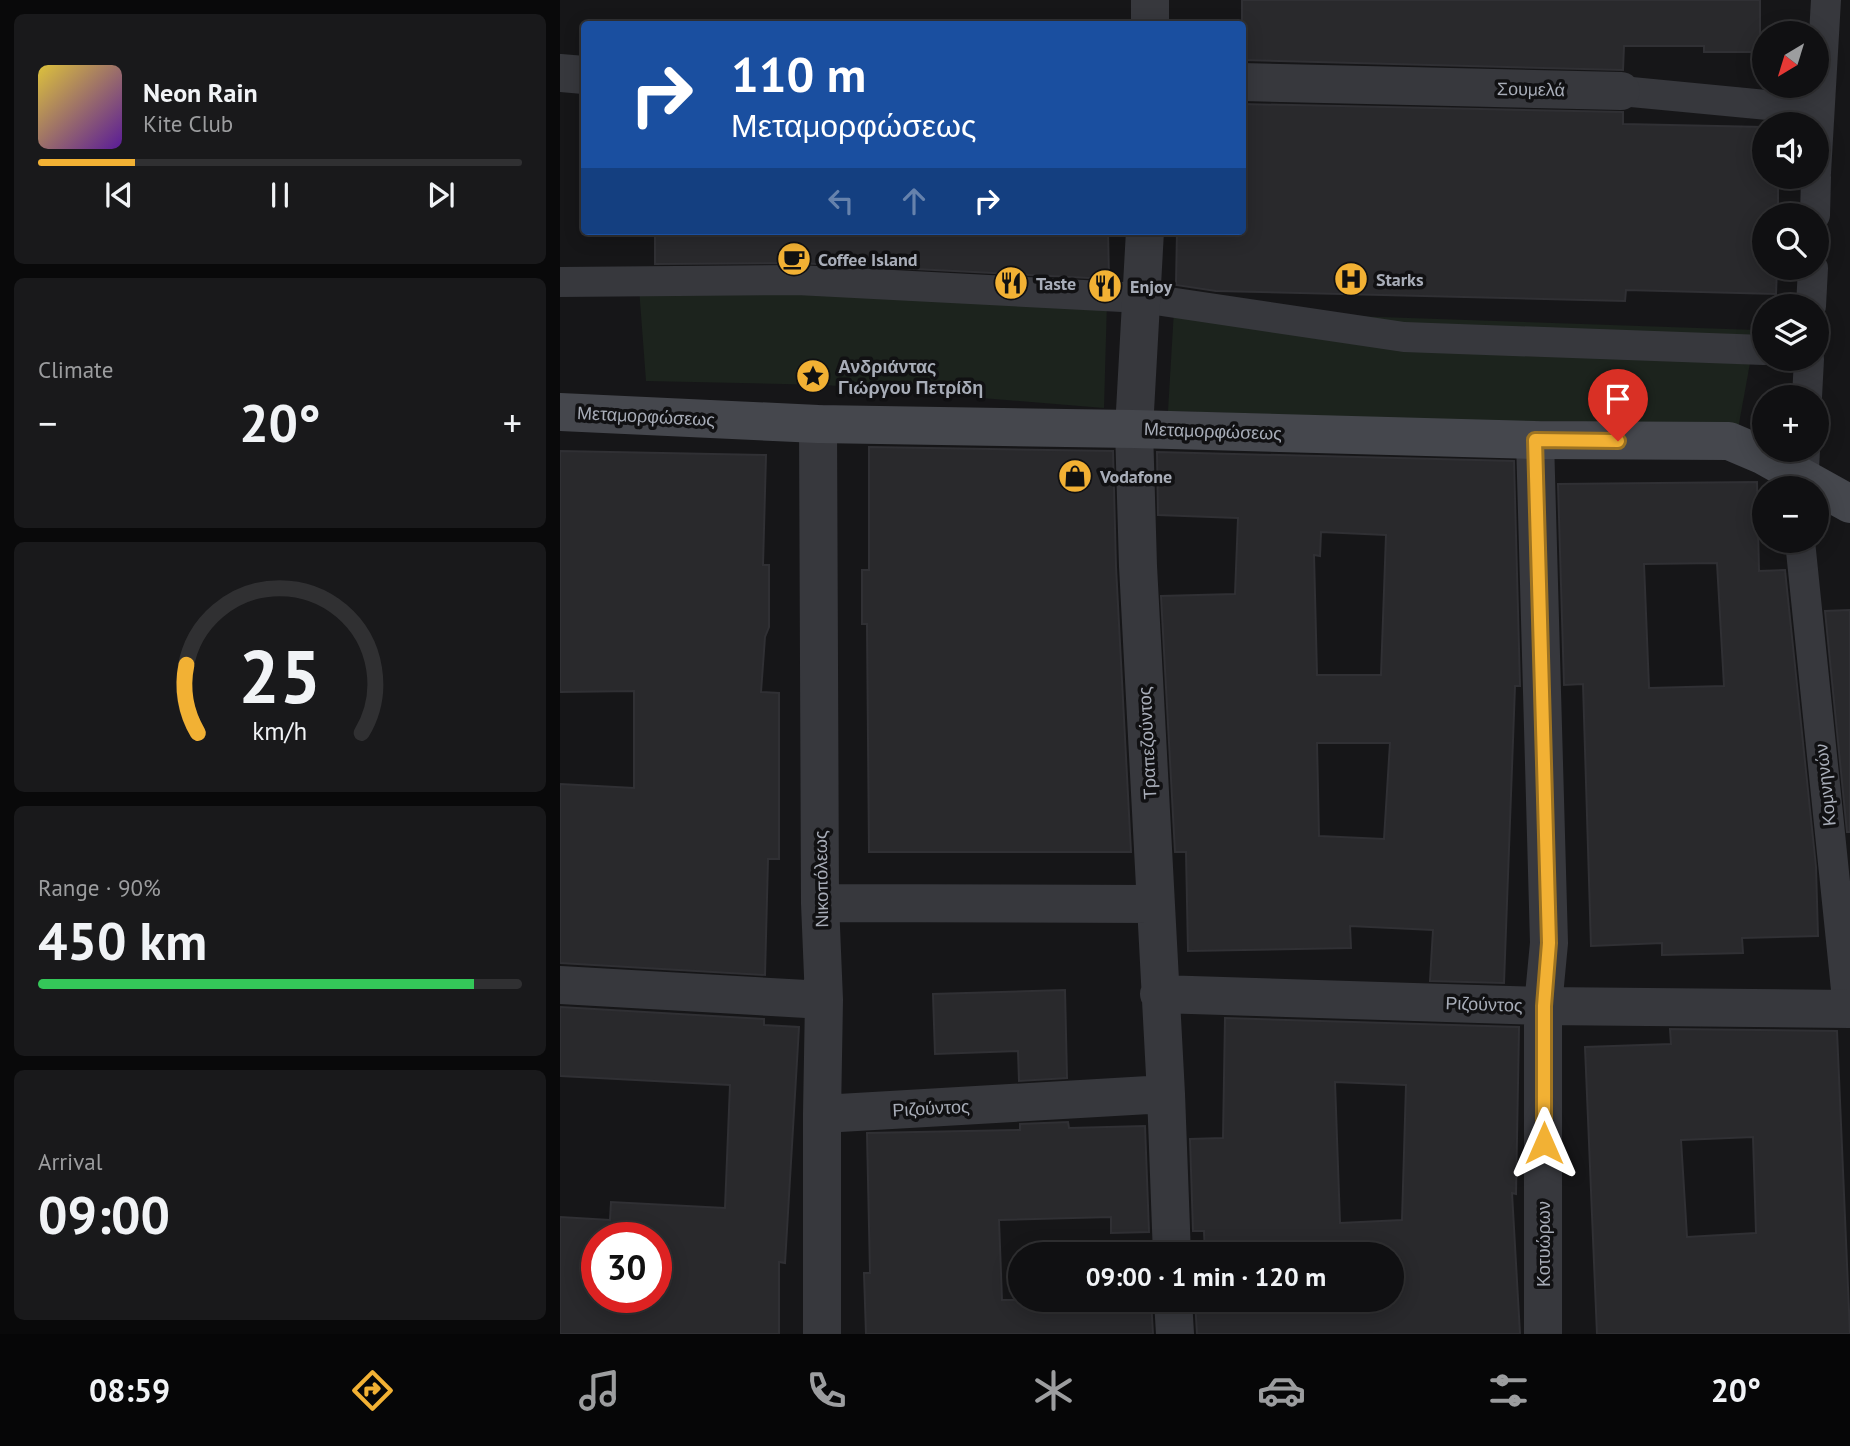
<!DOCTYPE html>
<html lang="en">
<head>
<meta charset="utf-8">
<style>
  :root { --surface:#101012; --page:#19191b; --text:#f1f3f6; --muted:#9c9d9f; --line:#303032; --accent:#f2b134 }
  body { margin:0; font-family:"PT Sans",sans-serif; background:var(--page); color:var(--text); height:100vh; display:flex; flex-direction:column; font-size:26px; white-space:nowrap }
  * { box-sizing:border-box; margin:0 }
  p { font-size:23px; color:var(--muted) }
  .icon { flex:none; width:38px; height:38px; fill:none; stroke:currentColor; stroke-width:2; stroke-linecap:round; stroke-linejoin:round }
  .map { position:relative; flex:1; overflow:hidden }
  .side { display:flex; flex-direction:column; gap:14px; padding:14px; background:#09090a; width:560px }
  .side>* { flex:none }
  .top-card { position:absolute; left:21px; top:21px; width:665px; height:214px; border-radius:7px; box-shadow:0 4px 18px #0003,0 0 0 2px var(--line); background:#1a4fa0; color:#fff; overflow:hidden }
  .needle { width:46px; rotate:218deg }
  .controls { position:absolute; left:1192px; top:21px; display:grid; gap:14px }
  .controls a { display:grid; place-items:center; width:77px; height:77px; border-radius:50%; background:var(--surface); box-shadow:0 4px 18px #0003,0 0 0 2px var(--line); font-size:35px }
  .speed { position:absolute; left:21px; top:1222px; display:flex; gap:14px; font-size:35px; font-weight:700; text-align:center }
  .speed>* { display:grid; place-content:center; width:91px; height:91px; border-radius:50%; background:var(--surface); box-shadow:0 4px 18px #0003,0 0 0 2px var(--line); line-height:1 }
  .speed .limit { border:10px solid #d22; background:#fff; color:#111 }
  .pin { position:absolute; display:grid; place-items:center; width:60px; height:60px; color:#fff; margin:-72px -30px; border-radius:50% 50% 50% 0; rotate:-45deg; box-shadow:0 0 7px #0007 }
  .pin .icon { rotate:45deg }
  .me { position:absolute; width:77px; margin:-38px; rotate:0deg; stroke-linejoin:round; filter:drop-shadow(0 0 5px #0008) }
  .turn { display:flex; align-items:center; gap:24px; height:147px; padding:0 35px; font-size:32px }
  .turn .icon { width:91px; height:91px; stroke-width:2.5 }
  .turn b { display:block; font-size:49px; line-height:60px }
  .lanes { display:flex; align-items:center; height:66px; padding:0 35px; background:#0003; justify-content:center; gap:35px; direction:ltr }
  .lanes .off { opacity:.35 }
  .big { font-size:52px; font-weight:800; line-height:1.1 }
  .side .tile { flex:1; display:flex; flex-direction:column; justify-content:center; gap:10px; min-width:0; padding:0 24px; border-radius:10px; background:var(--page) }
  .side .dial { align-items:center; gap:0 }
  .dial svg { height:182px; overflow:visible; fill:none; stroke:var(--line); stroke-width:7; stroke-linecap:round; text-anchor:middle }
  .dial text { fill:var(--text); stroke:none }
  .song { display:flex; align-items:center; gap:21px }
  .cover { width:84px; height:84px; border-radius:10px; background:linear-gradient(135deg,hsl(50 70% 55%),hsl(270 70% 35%)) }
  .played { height:7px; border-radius:4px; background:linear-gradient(90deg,var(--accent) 20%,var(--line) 20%) }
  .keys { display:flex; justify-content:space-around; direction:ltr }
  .heat { display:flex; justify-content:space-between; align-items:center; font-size:38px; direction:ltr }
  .charge { height:10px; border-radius:5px; background:linear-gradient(90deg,#34c759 90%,var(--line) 0) }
  .trip { position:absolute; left:448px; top:1242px; width:396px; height:70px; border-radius:35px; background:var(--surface); box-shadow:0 4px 18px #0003,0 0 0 2px var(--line); font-weight:800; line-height:70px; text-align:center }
  .dock { display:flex; height:112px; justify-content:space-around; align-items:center; background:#060607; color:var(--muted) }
  .dock .icon { width:49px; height:49px }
  .dock .active { color:var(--accent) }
  .dock b { font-size:32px; color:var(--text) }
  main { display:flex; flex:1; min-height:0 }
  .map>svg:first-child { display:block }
  .green { fill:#1c231d }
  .building { fill:#29292c; stroke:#303034; stroke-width:2; fill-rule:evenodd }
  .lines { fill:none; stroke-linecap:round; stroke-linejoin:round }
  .pedestrian { stroke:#37383d; stroke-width:30 }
  .minor { stroke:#37383d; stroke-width:38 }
  .secondary { stroke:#45474d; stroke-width:38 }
  .route-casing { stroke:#9d7322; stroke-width:18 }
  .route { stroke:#f2b134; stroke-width:12 }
  .labels { text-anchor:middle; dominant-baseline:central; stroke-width:7; stroke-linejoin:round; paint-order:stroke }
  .street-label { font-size:18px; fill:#a8adb8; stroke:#111113 }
  .poi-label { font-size:18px; font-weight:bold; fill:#a8adb8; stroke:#111113; text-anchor:start }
</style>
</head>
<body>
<main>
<section class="side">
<div class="tile">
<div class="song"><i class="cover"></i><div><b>Neon Rain</b><p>Kite Club</p></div></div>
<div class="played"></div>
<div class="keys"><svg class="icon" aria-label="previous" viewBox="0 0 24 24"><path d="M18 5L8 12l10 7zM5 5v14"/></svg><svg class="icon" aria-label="pause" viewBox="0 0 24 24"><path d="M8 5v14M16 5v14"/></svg><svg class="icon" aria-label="next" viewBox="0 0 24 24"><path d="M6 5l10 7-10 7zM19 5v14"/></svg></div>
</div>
<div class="tile"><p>Climate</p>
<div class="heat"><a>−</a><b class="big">20°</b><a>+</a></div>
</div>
<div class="tile dial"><svg viewBox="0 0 100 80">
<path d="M14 69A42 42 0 1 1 86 69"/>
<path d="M14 69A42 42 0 0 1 9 39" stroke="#f2b134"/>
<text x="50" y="56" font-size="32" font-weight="700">25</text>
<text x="50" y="72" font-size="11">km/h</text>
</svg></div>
<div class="tile"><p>Range · 90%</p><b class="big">450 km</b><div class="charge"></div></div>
<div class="tile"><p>Arrival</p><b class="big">09:00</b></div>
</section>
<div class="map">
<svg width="1290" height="1334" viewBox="0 0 1290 1334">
  <rect width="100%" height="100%" fill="#161618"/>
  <path class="green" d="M 79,288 L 547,301 L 544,408 L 266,385 L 86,381 Z
    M 614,310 L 1196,330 L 1178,429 L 608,411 Z"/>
  <path class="building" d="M 682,0 L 1200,0 L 1200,52 L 1144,52 L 1144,46 L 1064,46 L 1063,70 L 682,60 Z
    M 682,104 L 1063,112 L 1063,124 L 1204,127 L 1204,177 L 1218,177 L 1218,215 L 1204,215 L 1204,268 L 1217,268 L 1216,294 L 1066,290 L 1065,301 L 656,291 L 616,285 L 617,231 L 682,231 Z
    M 95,231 L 548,231 L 549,279 L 238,263 L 95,264 Z
    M 309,447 L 553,451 L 556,567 L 571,852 L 309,852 L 307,624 L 302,624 L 302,570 L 309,570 Z
    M 0,451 L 206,455 L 203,565 L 209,565 L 209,627 L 205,637 L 201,692 L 219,693 L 219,859 L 208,859 L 205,975 L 0,963 L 0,784 L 74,788 L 74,691 L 0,692 Z
    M 597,452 L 954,461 L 960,686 L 955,686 L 944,983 L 870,981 L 873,930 L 790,926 L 791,948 L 628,951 L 626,852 L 615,852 L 601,596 L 675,594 L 678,518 L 598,515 ZM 761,532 L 826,535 L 821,675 L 757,675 L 754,555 L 760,556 ZM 757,743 L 830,743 L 824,839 L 759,836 Z
    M 1197,482 L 1199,571 L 1225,570 L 1256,867 L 1258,936 L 1182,938 L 1183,953 L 1102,955 L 1102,943 L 1031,946 L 1023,684 L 1004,685 L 998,484 ZM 1157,563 L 1164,686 L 1089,688 L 1084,564 Z
    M 1290,610 L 1290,832 L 1287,832 L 1265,611 Z
    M 505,990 L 507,1078 L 459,1081 L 458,1051 L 375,1054 L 373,994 Z
    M 0,1007 L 204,1019 L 204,1025 L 239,1027 L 225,1263 L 219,1262 L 219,1334 L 0,1334 L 0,1217 L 50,1220 L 51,1202 L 165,1208 L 170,1085 L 0,1076 ZM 37,1237 L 96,1237 L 96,1297 L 37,1297 Z
    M 665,1018 L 959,1027 L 956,1194 L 952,1193 L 960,1334 L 637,1334 L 635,1300 L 831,1300 L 831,1255 L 645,1255 L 644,1231 L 633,1231 L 630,1139 L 663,1138 ZM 775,1082 L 846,1085 L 842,1220 L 780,1223 Z
    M 1110,1029 L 1277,1031 L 1290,1334 L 1037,1334 L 1025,1047 L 1111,1044 ZM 1193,1137 L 1196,1233 L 1127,1237 L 1121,1140 Z
    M 508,1122 L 509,1128 L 585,1126 L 589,1232 L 551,1233 L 551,1217 L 439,1220 L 442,1300 L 591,1300 L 593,1334 L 306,1334 L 304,1273 L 310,1273 L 307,1133 L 460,1130 L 460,1124 Z"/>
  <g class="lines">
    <path class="pedestrian" d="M 1061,91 L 1259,110
      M 1256,173 L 1266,0
      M 1255,215 L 1256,177
      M 0,282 L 237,280 L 582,298 L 844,337 L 1204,350
      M 1251,306 L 1253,268
      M 1247,397 L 1249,359
      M 1243,488 L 1245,450
      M 1240,541 L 1288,1009"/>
    <path class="minor" d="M 590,0 L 590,24
      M 0,73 L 24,75
      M 682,82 L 1061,91
      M 585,231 L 574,429 L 578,566 L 606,1094 L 612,1255
      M 258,424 L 260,903 L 264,1000 L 262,1114 L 262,1334
      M 975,440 L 989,943 L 983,1006 L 983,1334
      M 260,903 L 594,904
      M 0,985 L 264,1000
      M 599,994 L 983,1006 L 1290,1009
      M 262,1114 L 606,1094
      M 613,1300 L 615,1334"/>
    <path class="secondary" d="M 0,412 L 258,424 L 574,429 L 975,440 L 1169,441 L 1202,455 L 1290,504"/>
  </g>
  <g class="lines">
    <g class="route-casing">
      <path id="route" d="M 984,1143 L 984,1006 L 989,943 L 975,440 L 1058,441"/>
    </g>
    <use href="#route" class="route"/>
  </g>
  <defs>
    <g id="cafe-disc" transform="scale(1.75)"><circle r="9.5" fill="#f2b134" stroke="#111113"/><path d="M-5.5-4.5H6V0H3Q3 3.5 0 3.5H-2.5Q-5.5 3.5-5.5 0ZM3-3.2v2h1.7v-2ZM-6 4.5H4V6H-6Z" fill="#111"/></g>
    <g id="hospital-disc" transform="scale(1.75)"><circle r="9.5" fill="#f2b134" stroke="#111113"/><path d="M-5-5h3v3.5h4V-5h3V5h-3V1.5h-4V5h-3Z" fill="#111"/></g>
    <g id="restaurant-disc" transform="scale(1.75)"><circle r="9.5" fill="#f2b134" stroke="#111113"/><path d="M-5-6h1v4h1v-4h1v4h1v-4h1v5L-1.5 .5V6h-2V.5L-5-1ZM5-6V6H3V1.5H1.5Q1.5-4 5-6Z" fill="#111"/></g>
    <g id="sight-disc" transform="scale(1.75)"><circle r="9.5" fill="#f2b134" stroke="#111113"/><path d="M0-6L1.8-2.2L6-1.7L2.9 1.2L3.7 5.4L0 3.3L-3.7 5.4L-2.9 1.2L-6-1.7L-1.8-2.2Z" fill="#111"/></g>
    <g id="shop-disc" transform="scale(1.75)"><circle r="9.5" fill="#f2b134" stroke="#111113"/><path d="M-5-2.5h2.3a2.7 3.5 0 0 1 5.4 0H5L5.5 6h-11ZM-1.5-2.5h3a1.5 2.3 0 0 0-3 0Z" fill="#111"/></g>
  </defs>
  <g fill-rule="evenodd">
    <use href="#cafe-disc" x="234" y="259"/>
    <use href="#hospital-disc" x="791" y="279"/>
    <use href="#restaurant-disc" x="451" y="283"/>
    <use href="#restaurant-disc" x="545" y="286"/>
    <use href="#sight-disc" x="253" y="376"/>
    <use href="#shop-disc" x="515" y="476"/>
  </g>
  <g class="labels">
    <g class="street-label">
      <text transform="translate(971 89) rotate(1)">Σουμελά</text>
      <text transform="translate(86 416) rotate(3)">Μεταμορφώσεως</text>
      <text transform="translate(653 431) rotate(2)">Μεταμορφώσεως</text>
      <text transform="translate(587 743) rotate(-93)">Τραπεζούντος</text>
      <text transform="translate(1265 785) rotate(-96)">Κομνηνών</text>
      <text transform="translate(261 879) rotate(-91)">Νικοπόλεως</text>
      <text transform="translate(924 1004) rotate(2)">Ριζούντος</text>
      <text transform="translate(371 1108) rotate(-3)">Ριζούντος</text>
      <text transform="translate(983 1244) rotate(-90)">Κοτυώρων</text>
    </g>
    <g class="poi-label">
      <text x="258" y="259">Coffee Island</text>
      <text x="816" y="279">Starks</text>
      <text x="476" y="283">Taste</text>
      <text x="570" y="286">Enjoy</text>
      <text x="278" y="366">Ανδριάντας<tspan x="278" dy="21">Γιώργου Πετρίδη</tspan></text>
      <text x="540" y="476">Vodafone</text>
    </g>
  </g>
</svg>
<div class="controls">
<a><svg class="needle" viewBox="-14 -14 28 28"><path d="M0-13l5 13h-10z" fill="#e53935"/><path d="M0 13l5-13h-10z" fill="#9c9d9f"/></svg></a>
<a><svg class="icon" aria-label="sound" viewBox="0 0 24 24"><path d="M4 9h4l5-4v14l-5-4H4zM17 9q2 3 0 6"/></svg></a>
<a><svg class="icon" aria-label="search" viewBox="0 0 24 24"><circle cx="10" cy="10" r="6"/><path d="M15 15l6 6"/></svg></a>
<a><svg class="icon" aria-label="layers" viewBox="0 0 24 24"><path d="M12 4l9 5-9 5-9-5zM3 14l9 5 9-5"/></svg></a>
<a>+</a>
<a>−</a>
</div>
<div class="speed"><div class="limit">30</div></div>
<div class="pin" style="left:1058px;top:441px;background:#d93025"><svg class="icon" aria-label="arrive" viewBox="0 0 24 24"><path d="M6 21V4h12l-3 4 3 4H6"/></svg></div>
<svg class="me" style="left:984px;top:1143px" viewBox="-20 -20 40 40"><path d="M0-17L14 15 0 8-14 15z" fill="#f2b134" stroke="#fff" stroke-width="4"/></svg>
<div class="trip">09:00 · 1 min · 120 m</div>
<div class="top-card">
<div class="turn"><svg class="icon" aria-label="right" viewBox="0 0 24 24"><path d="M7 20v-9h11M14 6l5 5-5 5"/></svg><div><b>110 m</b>Μεταμορφώσεως</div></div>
<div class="lanes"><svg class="icon off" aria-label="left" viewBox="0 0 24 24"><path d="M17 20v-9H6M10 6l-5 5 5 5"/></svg><svg class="icon off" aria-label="ahead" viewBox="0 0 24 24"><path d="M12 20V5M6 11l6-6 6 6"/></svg><svg class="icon" aria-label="right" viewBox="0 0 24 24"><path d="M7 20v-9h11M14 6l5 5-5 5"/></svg></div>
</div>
</div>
</main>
<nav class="dock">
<b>08:59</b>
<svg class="icon active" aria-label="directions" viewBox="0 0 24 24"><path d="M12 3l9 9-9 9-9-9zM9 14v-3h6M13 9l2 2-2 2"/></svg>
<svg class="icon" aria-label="music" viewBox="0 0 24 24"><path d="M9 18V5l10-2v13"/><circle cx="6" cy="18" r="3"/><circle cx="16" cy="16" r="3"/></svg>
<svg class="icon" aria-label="phone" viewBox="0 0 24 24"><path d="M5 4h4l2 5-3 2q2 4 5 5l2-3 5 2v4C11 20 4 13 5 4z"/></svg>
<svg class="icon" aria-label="climate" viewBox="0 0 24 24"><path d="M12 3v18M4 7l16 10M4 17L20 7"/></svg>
<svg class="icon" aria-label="car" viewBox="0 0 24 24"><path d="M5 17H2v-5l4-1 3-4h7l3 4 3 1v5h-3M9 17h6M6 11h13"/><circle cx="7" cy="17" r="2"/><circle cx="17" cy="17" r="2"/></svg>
<svg class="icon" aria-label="filters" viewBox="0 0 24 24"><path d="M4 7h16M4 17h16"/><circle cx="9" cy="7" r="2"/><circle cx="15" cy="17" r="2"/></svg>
<b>20°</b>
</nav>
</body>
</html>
